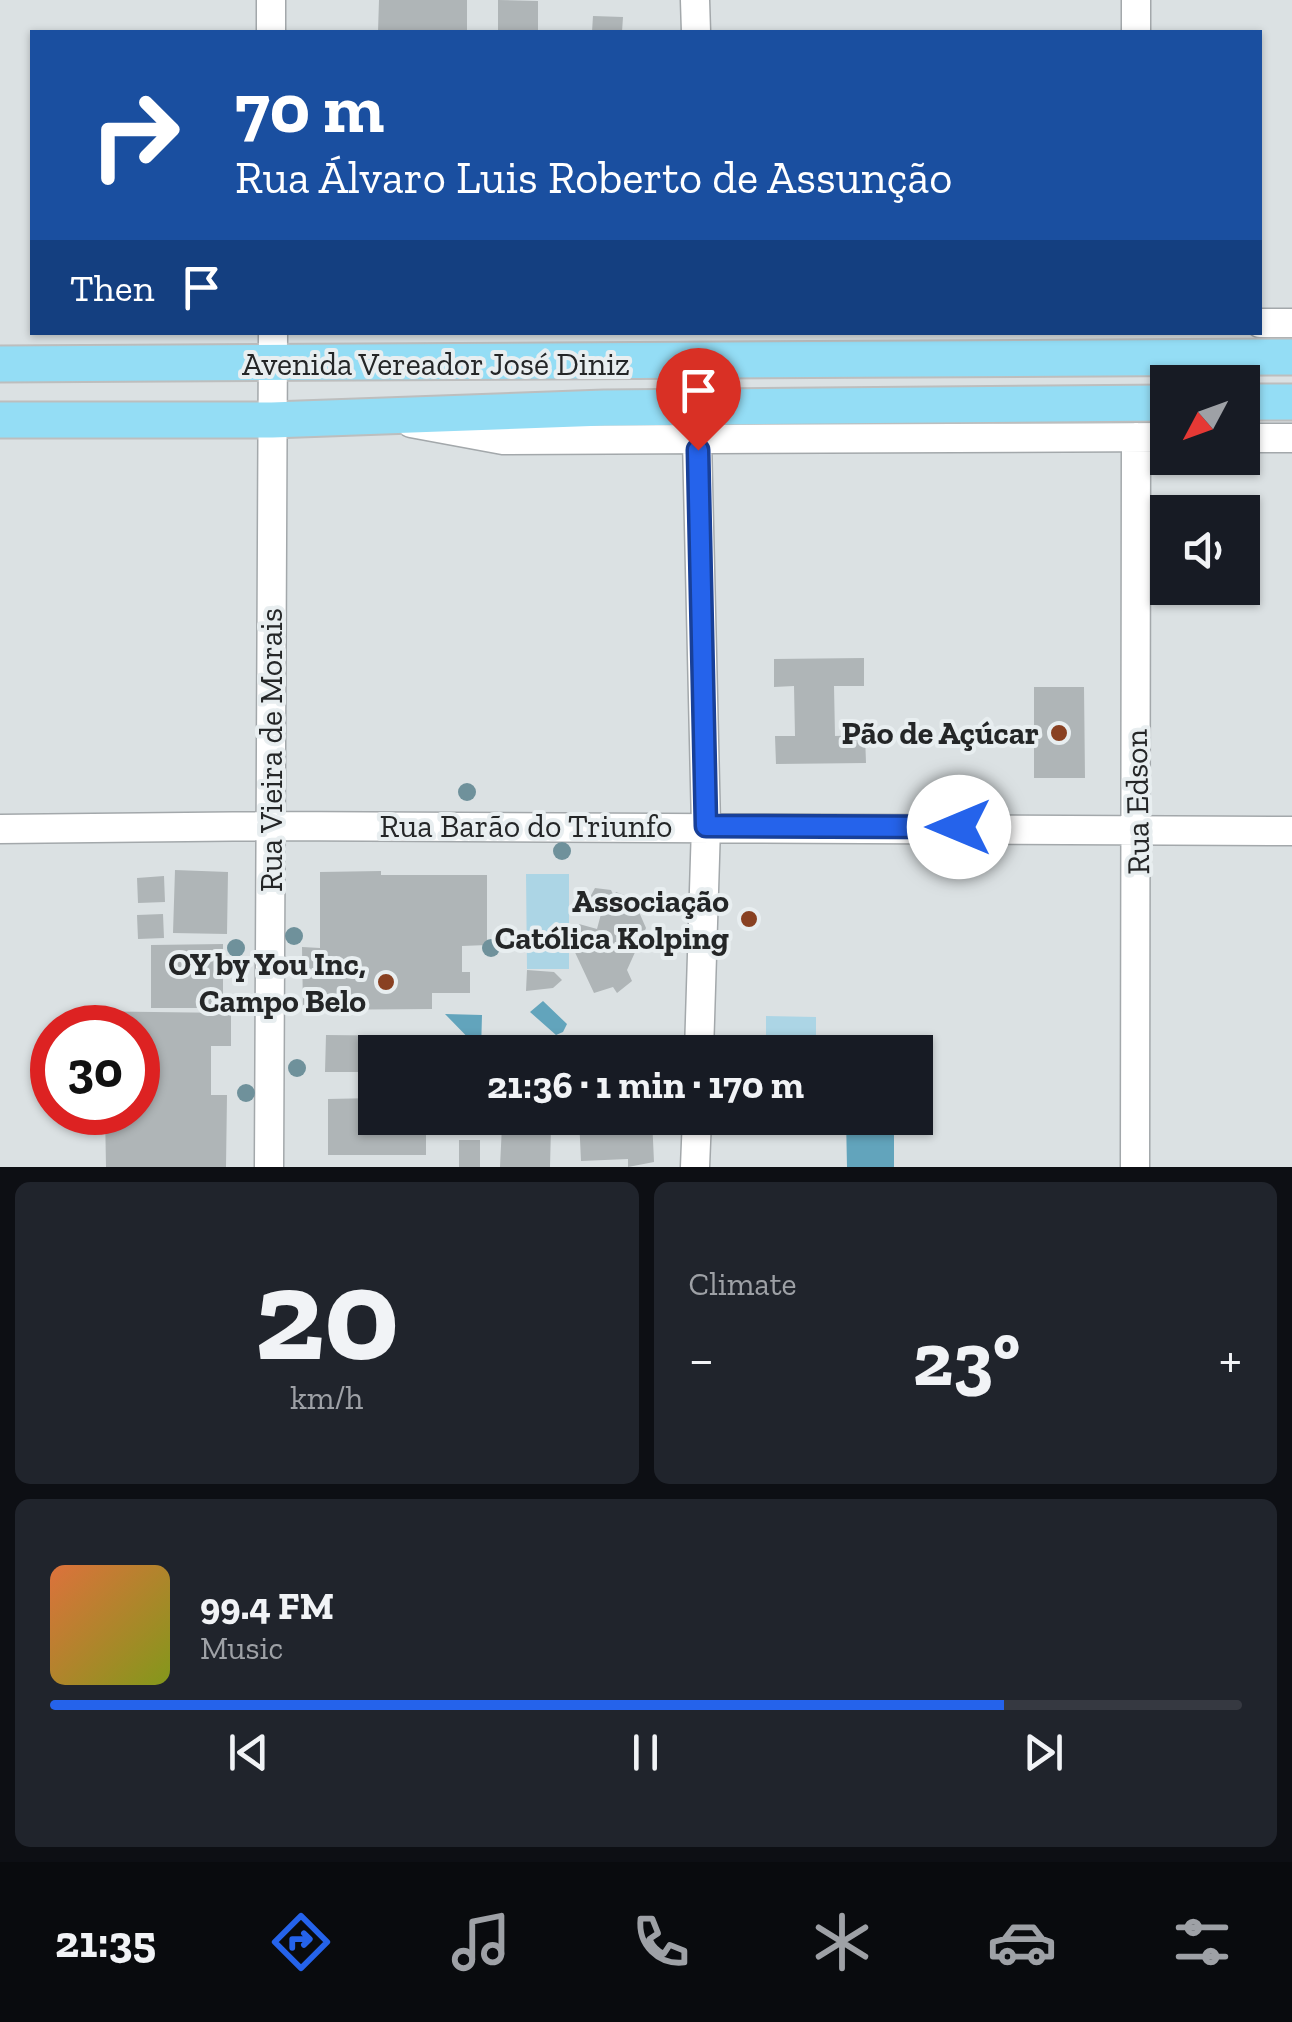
<!DOCTYPE html>
<html lang="en">
<head>
<meta charset="utf-8">
<style>
  :root { --surface:#171b24; --page:#20242c; --text:#f1f3f6; --muted:#9ea1a6; --line:#363941; --accent:#2563eb }
  body { margin:0; font-family:"Zilla Slab",serif; background:var(--page); color:var(--text); height:100vh; display:flex; flex-direction:column; font-size:38px; white-space:nowrap }
  * { box-sizing:border-box; margin:0 }
  p { font-size:32px; color:var(--muted) }
  .icon { flex:none; width:55px; height:55px; fill:none; stroke:currentColor; stroke-width:2; stroke-linecap:round; stroke-linejoin:round }
  .map { position:relative; height:1167px; overflow:hidden }
  .panel { display:flex; flex-direction:column; gap:15px; padding:15px; background:#0d0f14; flex:1 }
  .panel>* { flex:none }
  .banner { position:absolute; left:30px; top:30px; width:1232px; height:305px; border-radius:0px; box-shadow:0 2px 8px #0004; background:#1a4fa0; color:#fff; overflow:hidden }
  .needle { width:65px; rotate:229deg }
  .tools { position:absolute; left:1150px; top:365px; display:grid; gap:20px }
  .tools a { display:grid; place-items:center; width:110px; height:110px; border-radius:0px; background:var(--surface); box-shadow:0 2px 8px #0004; font-size:50px }
  .speed { position:absolute; left:30px; top:1005px; display:flex; gap:20px; font-size:50px; font-weight:700; text-align:center }
  .speed>* { display:grid; place-content:center; width:130px; height:130px; border-radius:50%; background:var(--surface); box-shadow:0 2px 8px #0004; line-height:1 }
  .speed .limit { border:15px solid #d22; background:#fff; color:#111 }
  .pin { position:absolute; display:grid; place-items:center; width:85px; height:85px; color:#fff; margin:-102px -42px; border-radius:50% 50% 50% 0; rotate:-45deg; box-shadow:0 0 10px #0007 }
  .pin .icon { rotate:45deg }
  .me { position:absolute; width:110px; margin:-55px; rotate:270deg; stroke-linejoin:round; filter:drop-shadow(0 0 8px #0008) }
  .turn { display:flex; align-items:center; gap:35px; height:210px; padding:0 40px; font-size:45px }
  .turn .icon { width:130px; height:130px; stroke-width:2.5 }
  .turn b { display:block; font-size:70px; line-height:85px }
  .then { display:flex; align-items:center; height:95px; padding:0 40px; background:#0003; gap:20px; font-size:38px }
  .big { font-size:75px; font-weight:700; line-height:1.1 }
  .panel .widget { flex:1; display:flex; flex-direction:column; justify-content:center; gap:15px; min-width:0; padding:0 35px; border-radius:15px; background:var(--page) }
  .panel .dial { align-items:center; gap:0 }
  .dial b { font-size:130px; line-height:1 }
  .song { display:flex; align-items:center; gap:30px }
  .cover { width:120px; height:120px; border-radius:15px; background:linear-gradient(135deg,hsl(20 70% 55%),hsl(70 70% 35%)) }
  .played { height:10px; border-radius:5px; background:linear-gradient(90deg,var(--accent) 80%,var(--line) 80%) }
  .keys { display:flex; justify-content:space-around; direction:ltr }
  .heat { display:flex; justify-content:space-between; align-items:center; font-size:55px; direction:ltr }
  .panel .tiles { flex:1; display:grid; gap:15px; grid-template-columns:1fr 1fr }
  .widget:last-child { grid-column:span 2 }
  .trip { position:absolute; left:358px; top:1035px; width:575px; height:100px; border-radius:0px; background:var(--surface); box-shadow:0 2px 8px #0004; font-weight:700; line-height:100px; text-align:center }
  .dock { display:flex; height:160px; justify-content:space-around; align-items:center; background:#090b0e; color:var(--muted) }
  .dock .icon { width:70px; height:70px }
  .dock .on { color:var(--accent) }
  .dock b { font-size:45px; color:var(--text) }
  .map>svg:first-child { display:block }
  .green { fill:#acd5e5 }
  .water { fill:#62a4bc }
  .building { fill:#afb5b7 }
  .lines { fill:none; stroke-linecap:round; stroke-linejoin:round }
  .minor-casing { stroke:#a3a8ab; stroke-width:31 }
  .major-casing { stroke:#bdbebe; stroke-width:39 }
  .minor { stroke:#fff; stroke-width:28 }
  .major { stroke:#94ddf5; stroke-width:35 }
  .tree { fill:#6f919b }
  .route-casing { stroke:#184099; stroke-width:25 }
  .route { stroke:#2563eb; stroke-width:18 }
  .poi-dot { fill:#894122; stroke:#e8eef0; stroke-width:4 }
  .labels { text-anchor:middle; dominant-baseline:central; stroke-width:8; stroke-linejoin:round; paint-order:stroke }
  .street-label { font-size:32px; fill:#242627; stroke:#e8eef0 }
  .poi-label { font-size:32px; font-weight:bold; fill:#242627; stroke:#e8eef0; text-anchor:end }
</style>
</head>
<body>
<div class="map">
<svg width="1292" height="1167" viewBox="0 0 1292 1167">
  <rect width="100%" height="100%" fill="#dbe1e3"/>
  <path class="green" d="M 526,874 L 569,874 L 569,969 L 527,969 Z
    M 766,1016 L 816,1017 L 816,1052 L 766,1052 Z"/>
  <path class="water" d="M 543,1001 L 567,1024 L 563,1032 L 556,1035 L 530,1012 Z
    M 445,1014 L 482,1015 L 481,1051 Z
    M 846,1118 L 894,1118 L 894,1167 L 847,1167 Z"/>
  <path class="building" d="M 379,0 L 467,0 L 467,32 L 378,32 Z
    M 498,0 L 538,1 L 538,32 L 498,32 Z
    M 593,16 L 623,17 L 622,32 L 592,32 Z
    M 864,658 L 864,686 L 834,686 L 835,736 L 865,735 L 866,763 L 776,764 L 775,736 L 795,736 L 794,686 L 774,687 L 774,659 Z
    M 1034,687 L 1084,687 L 1085,778 L 1034,778 Z
    M 175,870 L 228,872 L 227,934 L 173,933 Z
    M 381,871 L 381,875 L 487,875 L 487,945 L 462,946 L 462,972 L 470,972 L 470,993 L 432,993 L 432,1009 L 303,1010 L 302,947 L 320,948 L 320,872 Z
    M 164,876 L 165,902 L 138,903 L 137,878 Z
    M 595,888 L 611,890 L 614,896 L 616,892 L 627,896 L 623,906 L 639,912 L 646,928 L 627,970 L 632,981 L 617,993 L 613,987 L 594,993 L 572,946 L 579,924 L 597,929 L 601,914 L 584,908 Z
    M 163,914 L 164,938 L 138,939 L 137,915 Z
    M 223,944 L 223,1008 L 151,1008 L 151,945 Z
    M 527,970 L 554,972 L 562,980 L 553,988 L 526,991 Z
    M 76,1011 L 231,1013 L 231,1046 L 211,1046 L 211,1095 L 227,1095 L 226,1167 L 106,1167 L 105,1112 L 138,1112 L 138,1094 L 143,1095 L 142,1045 L 138,1045 L 138,1028 L 76,1028 Z
    M 326,1035 L 424,1036 L 424,1052 L 375,1052 L 375,1072 L 325,1072 Z
    M 375,1098 L 375,1118 L 426,1118 L 426,1155 L 328,1155 L 328,1099 Z
    M 450,1118 L 488,1118 L 488,1122 L 450,1122 Z
    M 579,1118 L 652,1118 L 654,1162 L 628,1167 L 628,1159 L 581,1161 Z
    M 502,1125 L 551,1127 L 550,1167 L 500,1167 Z
    M 459,1140 L 480,1140 L 480,1167 L 459,1167 Z"/>
  <g class="lines">
    <g class="minor-casing">
      <path id="minor" d="M 271,0 L 271,32
        M 695,0 L 696,32
        M 1136,0 L 1136,32
        M 1260,323 L 1292,323
        M 411,423 L 503,440 L 1168,437
        M 1242,438 L 1292,438
        M 697,440 L 706,826 L 699,1052
        M 0,829 L 272,826 L 1292,831
        M 269,1167 L 273,332
        M 695,1167 L 697,1118
        M 1135,1167 L 1136,437"/>
    </g>
    <g class="major-casing">
      <path id="major" d="M 0,364 L 1292,357
        M 1242,402 L 1292,402
        M 0,420 L 272,420 L 604,408 L 1168,403"/>
    </g>
    <use href="#minor" class="minor"/>
    <use href="#major" class="major"/>
  </g>
  <g class="tree">
    <circle cx="467" cy="792" r="9"/>
    <circle cx="562" cy="851" r="9"/>
    <circle cx="294" cy="936" r="9"/>
    <circle cx="236" cy="948" r="9"/>
    <circle cx="491" cy="948" r="9"/>
    <circle cx="297" cy="1068" r="9"/>
    <circle cx="246" cy="1093" r="9"/>
  </g>
  <g class="lines">
    <g class="route-casing">
      <path id="route" d="M 698,450 L 706,826 L 959,827"/>
    </g>
    <use href="#route" class="route"/>
  </g>
  <g class="poi-dot">
    <circle cx="1059" cy="733" r="10"/>
    <circle cx="749" cy="919" r="10"/>
    <circle cx="386" cy="982" r="10"/>
  </g>
  <g class="labels">
    <g class="street-label">
      <text x="436" y="364">Avenida Vereador José Diniz</text>
      <text transform="translate(271 750) rotate(-90)">Rua Vieira de Morais</text>
      <text transform="translate(1137 802) rotate(-91)">Rua Edson</text>
      <text x="526" y="826">Rua Barão do Triunfo</text>
    </g>
    <g class="poi-label">
      <text x="1039" y="733">Pão de Açúcar</text>
      <text x="729" y="901">Associação<tspan x="729" dy="37">Católica Kolping</tspan></text>
      <text x="366" y="964">OY by You Inc,<tspan x="366" dy="37">Campo Belo</tspan></text>
    </g>
  </g>
</svg>
<div class="tools">
<a><svg class="needle" viewBox="-14 -14 28 28"><path d="M0-13l5 13h-10z" fill="#e53935"/><path d="M0 13l5-13h-10z" fill="#9ea1a6"/></svg></a>
<a><svg class="icon" aria-label="sound" viewBox="0 0 24 24"><path d="M4 9h4l5-4v14l-5-4H4zM17 9q2 3 0 6"/></svg></a>
</div>
<div class="speed"><div class="limit">30</div></div>
<div class="pin" style="left:698px;top:450px;background:#d93025"><svg class="icon" aria-label="arrive" viewBox="0 0 24 24"><path d="M6 21V4h12l-3 4 3 4H6"/></svg></div>
<svg class="me" style="left:959px;top:827px" viewBox="-20 -20 40 40"><circle r="19" fill="#fff"/><path d="M0-13L10 11 0 6-10 11z" fill="#2563eb"/></svg>
<div class="trip">21:36 · 1 min · 170 m</div>
<div class="banner">
<div class="turn"><svg class="icon" aria-label="right" viewBox="0 0 24 24"><path d="M7 20v-9h11M14 6l5 5-5 5"/></svg><div><b>70 m</b>Rua Álvaro Luis Roberto de Assunção</div></div>
<div class="then">Then<svg class="icon" aria-label="arrive" viewBox="0 0 24 24"><path d="M6 21V4h12l-3 4 3 4H6"/></svg></div>
</div>
</div>
<section class="panel">
<div class="tiles">
<div class="widget dial"><b>20</b><p>km/h</p></div>
<div class="widget"><p>Climate</p>
<div class="heat"><a>−</a><b class="big">23°</b><a>+</a></div>
</div>
<div class="widget">
<div class="song"><i class="cover"></i><div><b>99.4 FM</b><p>Music</p></div></div>
<div class="played"></div>
<div class="keys"><svg class="icon" aria-label="previous" viewBox="0 0 24 24"><path d="M18 5L8 12l10 7zM5 5v14"/></svg><svg class="icon" aria-label="pause" viewBox="0 0 24 24"><path d="M8 5v14M16 5v14"/></svg><svg class="icon" aria-label="next" viewBox="0 0 24 24"><path d="M6 5l10 7-10 7zM19 5v14"/></svg></div>
</div>
</div>
</section>
<nav class="dock">
<b>21:35</b>
<svg class="icon on" aria-label="directions" viewBox="0 0 24 24"><path d="M12 3l9 9-9 9-9-9zM9 14v-3h6M13 9l2 2-2 2"/></svg>
<svg class="icon" aria-label="music" viewBox="0 0 24 24"><path d="M9 18V5l10-2v13"/><circle cx="6" cy="18" r="3"/><circle cx="16" cy="16" r="3"/></svg>
<svg class="icon" aria-label="phone" viewBox="0 0 24 24"><path d="M5 4h4l2 5-3 2q2 4 5 5l2-3 5 2v4C11 20 4 13 5 4z"/></svg>
<svg class="icon" aria-label="climate" viewBox="0 0 24 24"><path d="M12 3v18M4 7l16 10M4 17L20 7"/></svg>
<svg class="icon" aria-label="car" viewBox="0 0 24 24"><path d="M5 17H2v-5l4-1 3-4h7l3 4 3 1v5h-3M9 17h6M6 11h13"/><circle cx="7" cy="17" r="2"/><circle cx="17" cy="17" r="2"/></svg>
<svg class="icon" aria-label="filters" viewBox="0 0 24 24"><path d="M4 7h16M4 17h16"/><circle cx="9" cy="7" r="2"/><circle cx="15" cy="17" r="2"/></svg>
</nav>
</body>
</html>
